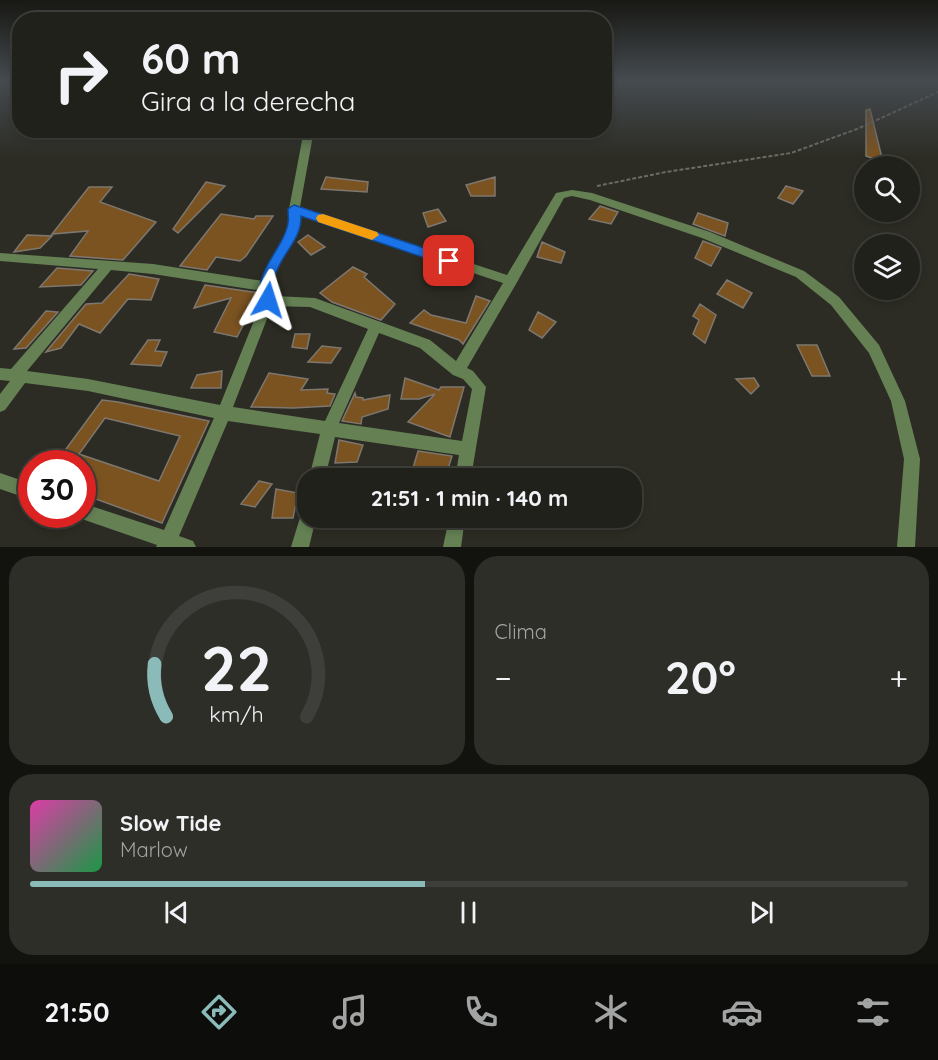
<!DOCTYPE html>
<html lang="es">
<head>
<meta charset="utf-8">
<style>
  :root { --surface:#21211b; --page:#2d2e28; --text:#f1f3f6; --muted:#a2a3a3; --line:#3e3e3a; --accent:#8bbbb9 }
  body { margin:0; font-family:Quicksand,sans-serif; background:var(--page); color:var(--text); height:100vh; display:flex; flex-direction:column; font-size:22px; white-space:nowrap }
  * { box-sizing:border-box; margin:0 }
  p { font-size:20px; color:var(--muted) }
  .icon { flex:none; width:33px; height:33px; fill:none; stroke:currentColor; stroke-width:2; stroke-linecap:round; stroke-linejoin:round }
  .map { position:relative; height:547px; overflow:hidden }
  .details { display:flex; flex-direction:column; gap:9px; padding:9px; background:#12120f; flex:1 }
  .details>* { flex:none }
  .banner { position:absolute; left:12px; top:12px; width:600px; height:126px; border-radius:24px; box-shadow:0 3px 9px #0003,0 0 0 2px var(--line); background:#21211b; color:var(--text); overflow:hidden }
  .fabs { position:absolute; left:854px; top:156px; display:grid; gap:12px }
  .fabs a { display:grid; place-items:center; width:66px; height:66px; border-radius:50%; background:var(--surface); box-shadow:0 3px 9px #0003,0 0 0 2px var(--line); font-size:30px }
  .speed { position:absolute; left:18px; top:450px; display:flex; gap:12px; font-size:30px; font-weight:700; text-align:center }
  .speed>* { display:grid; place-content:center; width:78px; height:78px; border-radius:50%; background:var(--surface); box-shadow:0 3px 9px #0003,0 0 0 2px var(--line); line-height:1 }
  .speed .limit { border:9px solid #d22; background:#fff; color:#111 }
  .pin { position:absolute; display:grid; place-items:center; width:51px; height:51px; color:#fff; margin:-26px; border-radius:12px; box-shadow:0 3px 9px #0006 }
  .me { position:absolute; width:66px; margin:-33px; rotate:6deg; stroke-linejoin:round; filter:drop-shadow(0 0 4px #0008) }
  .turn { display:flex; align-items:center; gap:21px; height:126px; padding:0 30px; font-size:27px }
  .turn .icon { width:78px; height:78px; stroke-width:2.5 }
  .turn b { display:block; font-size:42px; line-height:51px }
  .big { font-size:45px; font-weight:700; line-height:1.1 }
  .details .widget { flex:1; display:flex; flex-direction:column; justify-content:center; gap:9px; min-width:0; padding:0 21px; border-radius:24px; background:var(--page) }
  .details .dial { align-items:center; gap:0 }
  .dial svg { height:156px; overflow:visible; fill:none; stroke:var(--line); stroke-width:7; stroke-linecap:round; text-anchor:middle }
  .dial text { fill:var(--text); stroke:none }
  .song { display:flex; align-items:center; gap:18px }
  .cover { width:72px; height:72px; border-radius:9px; background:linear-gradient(135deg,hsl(320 70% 55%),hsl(140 70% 35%)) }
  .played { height:6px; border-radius:3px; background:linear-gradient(90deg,var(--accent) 45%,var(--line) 45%) }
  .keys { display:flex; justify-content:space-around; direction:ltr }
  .heat { display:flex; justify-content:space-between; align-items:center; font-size:33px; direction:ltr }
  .details .tiles { flex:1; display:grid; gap:9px; grid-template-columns:1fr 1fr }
  .widget:last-child { grid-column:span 2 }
  .trip { position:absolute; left:297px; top:468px; width:345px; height:60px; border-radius:24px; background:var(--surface); box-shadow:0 3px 9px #0003,0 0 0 2px var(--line); font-weight:700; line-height:60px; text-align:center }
  .dock { display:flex; height:96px; justify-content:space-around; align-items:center; background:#0d0d0b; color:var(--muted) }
  .dock .icon { width:42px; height:42px }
  .dock .current { color:var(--accent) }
  .dock b { font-size:27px; color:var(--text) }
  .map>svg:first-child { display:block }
  .building { fill:#7b5321; stroke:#7d776f; stroke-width:1.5; fill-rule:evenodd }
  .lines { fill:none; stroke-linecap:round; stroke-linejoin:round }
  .path { stroke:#6b6b64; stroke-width:2; stroke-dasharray:4 2; stroke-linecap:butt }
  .minor { fill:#658154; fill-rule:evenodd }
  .route { fill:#1a73e8; stroke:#114b97; stroke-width:1.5 }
  .slow { fill:#f59e0b }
</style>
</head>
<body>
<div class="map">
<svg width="938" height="547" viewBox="0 0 938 547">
  <rect width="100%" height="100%" fill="#2c2c24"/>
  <path class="building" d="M 870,109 L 883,162 L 866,156 L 866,110 Z
    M 326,177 L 368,182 L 367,192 L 321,189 Z
    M 495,177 L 495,196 L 471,196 L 466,185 Z
    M 206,182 L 225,186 L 178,233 L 173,229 Z
    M 786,186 L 803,191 L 793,204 L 778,198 Z
    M 89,187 L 112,187 L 100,202 L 156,222 L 123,260 L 70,256 L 88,231 L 52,234 Z
    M 600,206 L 618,212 L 611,224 L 589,219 Z
    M 438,209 L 446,221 L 428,227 L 423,213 Z
    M 698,213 L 728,223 L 725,236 L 693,224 Z
    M 221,214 L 254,219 L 256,216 L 273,216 L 246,256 L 240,261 L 216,257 L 207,270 L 180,266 Z
    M 27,235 L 52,236 L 40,248 L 14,252 Z
    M 308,235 L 325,247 L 311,255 L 298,242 Z
    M 703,241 L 721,248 L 711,266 L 695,258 Z
    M 542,242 L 565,252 L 561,263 L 537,257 Z
    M 353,267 L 367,274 L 364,277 L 395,304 L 381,320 L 332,302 L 320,293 Z
    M 57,268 L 93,271 L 81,285 L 40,287 Z
    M 129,274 L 159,279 L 151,300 L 128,299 L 100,333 L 79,324 L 61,348 L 46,352 L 86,304 L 102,303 Z
    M 727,280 L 752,293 L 743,308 L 717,294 Z
    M 205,285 L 260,293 L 237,337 L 214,332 L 231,298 L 194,308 Z
    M 476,296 L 490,301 L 463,344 L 459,340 L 410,323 L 424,310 L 431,315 L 466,323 Z
    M 700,304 L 716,315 L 705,343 L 693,334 L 699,320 L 693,316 Z
    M 46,311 L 58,312 L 26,348 L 14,349 Z
    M 538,312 L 556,322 L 542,338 L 529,330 Z
    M 295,334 L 310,334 L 307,349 L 292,347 Z
    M 148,340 L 160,340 L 155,351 L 167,352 L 161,366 L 131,364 Z
    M 797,345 L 817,345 L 830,376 L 812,376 Z
    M 322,346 L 341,348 L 331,363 L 308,362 Z
    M 222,371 L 221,388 L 191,388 L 197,375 Z
    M 269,373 L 308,379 L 301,390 L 328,389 L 327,393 L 335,394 L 330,406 L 293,408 L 251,407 Z
    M 405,378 L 439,390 L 441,387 L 464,387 L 450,437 L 408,422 L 435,394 L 419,399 L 401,399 Z
    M 754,378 L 759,386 L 751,394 L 736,379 Z
    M 355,393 L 356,397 L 363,398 L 363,400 L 390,395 L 388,409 L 362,417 L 361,424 L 342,421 Z
    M 102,400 L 118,402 L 209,421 L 162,523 L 82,494 L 82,464 L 55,464 ZM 105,418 L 180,436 L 159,481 L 79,454 Z
    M 339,440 L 363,445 L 357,462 L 335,463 Z
    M 418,451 L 452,456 L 445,478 L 410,478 Z
    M 259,481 L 272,484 L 255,507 L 241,504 Z
    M 276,489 L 298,493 L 293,518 L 272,518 Z"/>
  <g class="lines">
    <path class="path" d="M 597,186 L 666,172 L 791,153 L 857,129 L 938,92"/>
    <path class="minor" d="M 304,130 L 314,130 L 300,207 L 507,275 L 556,193 L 572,190 L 592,193 L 710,232 L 804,271 L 839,297 L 879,345 L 905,401 L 920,459 L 915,547 L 897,547 L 904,459 L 891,401 L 869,353 L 831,305 L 796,277 L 702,238 L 590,200 L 572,196 L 564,198 L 516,284 L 467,368 L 473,371 L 486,387 L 471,478 L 455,478 L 459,455 L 335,437 L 325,478 L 309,478 L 320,434 L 228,421 L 179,536 L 193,541 L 196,547 L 156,547 L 157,545 L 76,517 L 75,514 L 82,514 L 82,503 L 164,530 L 214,418 L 88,391 L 25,383 L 5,410 L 0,412 L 0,394 L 10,381 L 0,380 L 0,368 L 11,369 L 98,269 L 0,261 L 0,253 L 153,264 L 263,281 L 263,275 L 283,240 L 289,223 L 289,209 ZM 300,215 L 503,283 L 456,361 L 430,340 L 315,298 L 275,296 C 275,290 274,283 275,277 C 278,256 302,242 300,215 ZM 111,270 L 153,274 L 263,291 L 262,301 L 220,405 L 88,379 L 27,371 ZM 272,306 L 310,307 L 368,329 L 325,421 L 233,407 ZM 379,333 L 420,348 L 453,375 L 463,379 L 472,389 L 462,441 L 339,423 Z
      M 0,473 L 32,484 L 32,500 L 0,489 Z
      M 308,509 L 308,518 L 316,518 L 309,547 L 291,547 L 302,511 Z
      M 449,518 L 465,518 L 461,547 L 443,547 Z"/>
  </g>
  <linearGradient id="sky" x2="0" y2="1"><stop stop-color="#181814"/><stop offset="0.51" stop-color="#454b50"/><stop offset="1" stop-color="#454b50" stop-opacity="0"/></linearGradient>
  <rect width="938" height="157" fill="url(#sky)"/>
  <path class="route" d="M 294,205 L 454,258 L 455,261 L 449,266 L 301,216 C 302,240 280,255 275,276 C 273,286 277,296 273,304 L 263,304 C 249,275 284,250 288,223 C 289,219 288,213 288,209 Z"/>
  <path class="slow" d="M 323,214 L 377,232 L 379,235 L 372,240 L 318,222 L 316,218 L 318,215 Z"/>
</svg>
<div class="fabs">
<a><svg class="icon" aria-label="search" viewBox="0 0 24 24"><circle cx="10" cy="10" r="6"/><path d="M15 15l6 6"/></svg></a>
<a><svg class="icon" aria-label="layers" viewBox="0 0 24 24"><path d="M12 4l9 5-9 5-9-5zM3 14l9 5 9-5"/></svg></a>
</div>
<div class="speed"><div class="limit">30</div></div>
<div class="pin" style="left:449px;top:261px;background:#d93025"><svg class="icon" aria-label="arrive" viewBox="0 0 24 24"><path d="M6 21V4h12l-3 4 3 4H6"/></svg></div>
<svg class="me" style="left:268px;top:300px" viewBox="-20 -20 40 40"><path d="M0-17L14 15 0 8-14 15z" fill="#1a73e8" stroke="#fff" stroke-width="4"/></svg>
<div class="trip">21:51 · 1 min · 140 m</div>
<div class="banner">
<div class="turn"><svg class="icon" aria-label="right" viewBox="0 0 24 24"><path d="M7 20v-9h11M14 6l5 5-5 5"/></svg><div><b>60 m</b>Gira a la derecha</div></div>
</div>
</div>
<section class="details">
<div class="tiles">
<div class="widget dial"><svg viewBox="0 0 100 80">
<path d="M14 69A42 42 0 1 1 86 69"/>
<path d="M14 69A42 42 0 0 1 8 42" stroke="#8bbbb9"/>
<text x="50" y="56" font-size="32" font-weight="700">22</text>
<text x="50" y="72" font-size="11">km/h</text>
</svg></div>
<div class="widget"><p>Clima</p>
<div class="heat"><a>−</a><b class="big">20°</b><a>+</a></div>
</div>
<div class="widget">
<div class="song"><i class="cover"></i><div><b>Slow Tide</b><p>Marlow</p></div></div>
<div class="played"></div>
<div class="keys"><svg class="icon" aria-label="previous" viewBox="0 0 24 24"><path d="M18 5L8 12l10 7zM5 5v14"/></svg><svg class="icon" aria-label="pause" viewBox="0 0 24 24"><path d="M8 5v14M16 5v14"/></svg><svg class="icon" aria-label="next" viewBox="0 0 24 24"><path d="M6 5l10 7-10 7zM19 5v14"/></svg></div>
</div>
</div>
</section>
<nav class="dock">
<b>21:50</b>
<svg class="icon current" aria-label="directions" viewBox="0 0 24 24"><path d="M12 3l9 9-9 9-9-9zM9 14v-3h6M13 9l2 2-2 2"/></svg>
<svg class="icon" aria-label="music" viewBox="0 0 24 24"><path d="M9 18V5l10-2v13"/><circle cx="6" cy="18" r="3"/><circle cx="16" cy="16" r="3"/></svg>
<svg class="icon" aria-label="phone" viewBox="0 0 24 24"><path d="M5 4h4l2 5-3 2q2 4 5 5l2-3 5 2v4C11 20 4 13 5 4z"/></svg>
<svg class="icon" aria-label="climate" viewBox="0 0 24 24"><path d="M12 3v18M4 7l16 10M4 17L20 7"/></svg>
<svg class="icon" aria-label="car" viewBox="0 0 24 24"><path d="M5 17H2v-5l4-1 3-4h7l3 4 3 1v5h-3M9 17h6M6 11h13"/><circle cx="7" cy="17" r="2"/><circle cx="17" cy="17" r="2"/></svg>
<svg class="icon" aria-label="filters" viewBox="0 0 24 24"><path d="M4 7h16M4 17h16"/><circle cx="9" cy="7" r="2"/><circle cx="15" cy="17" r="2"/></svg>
</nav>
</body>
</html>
